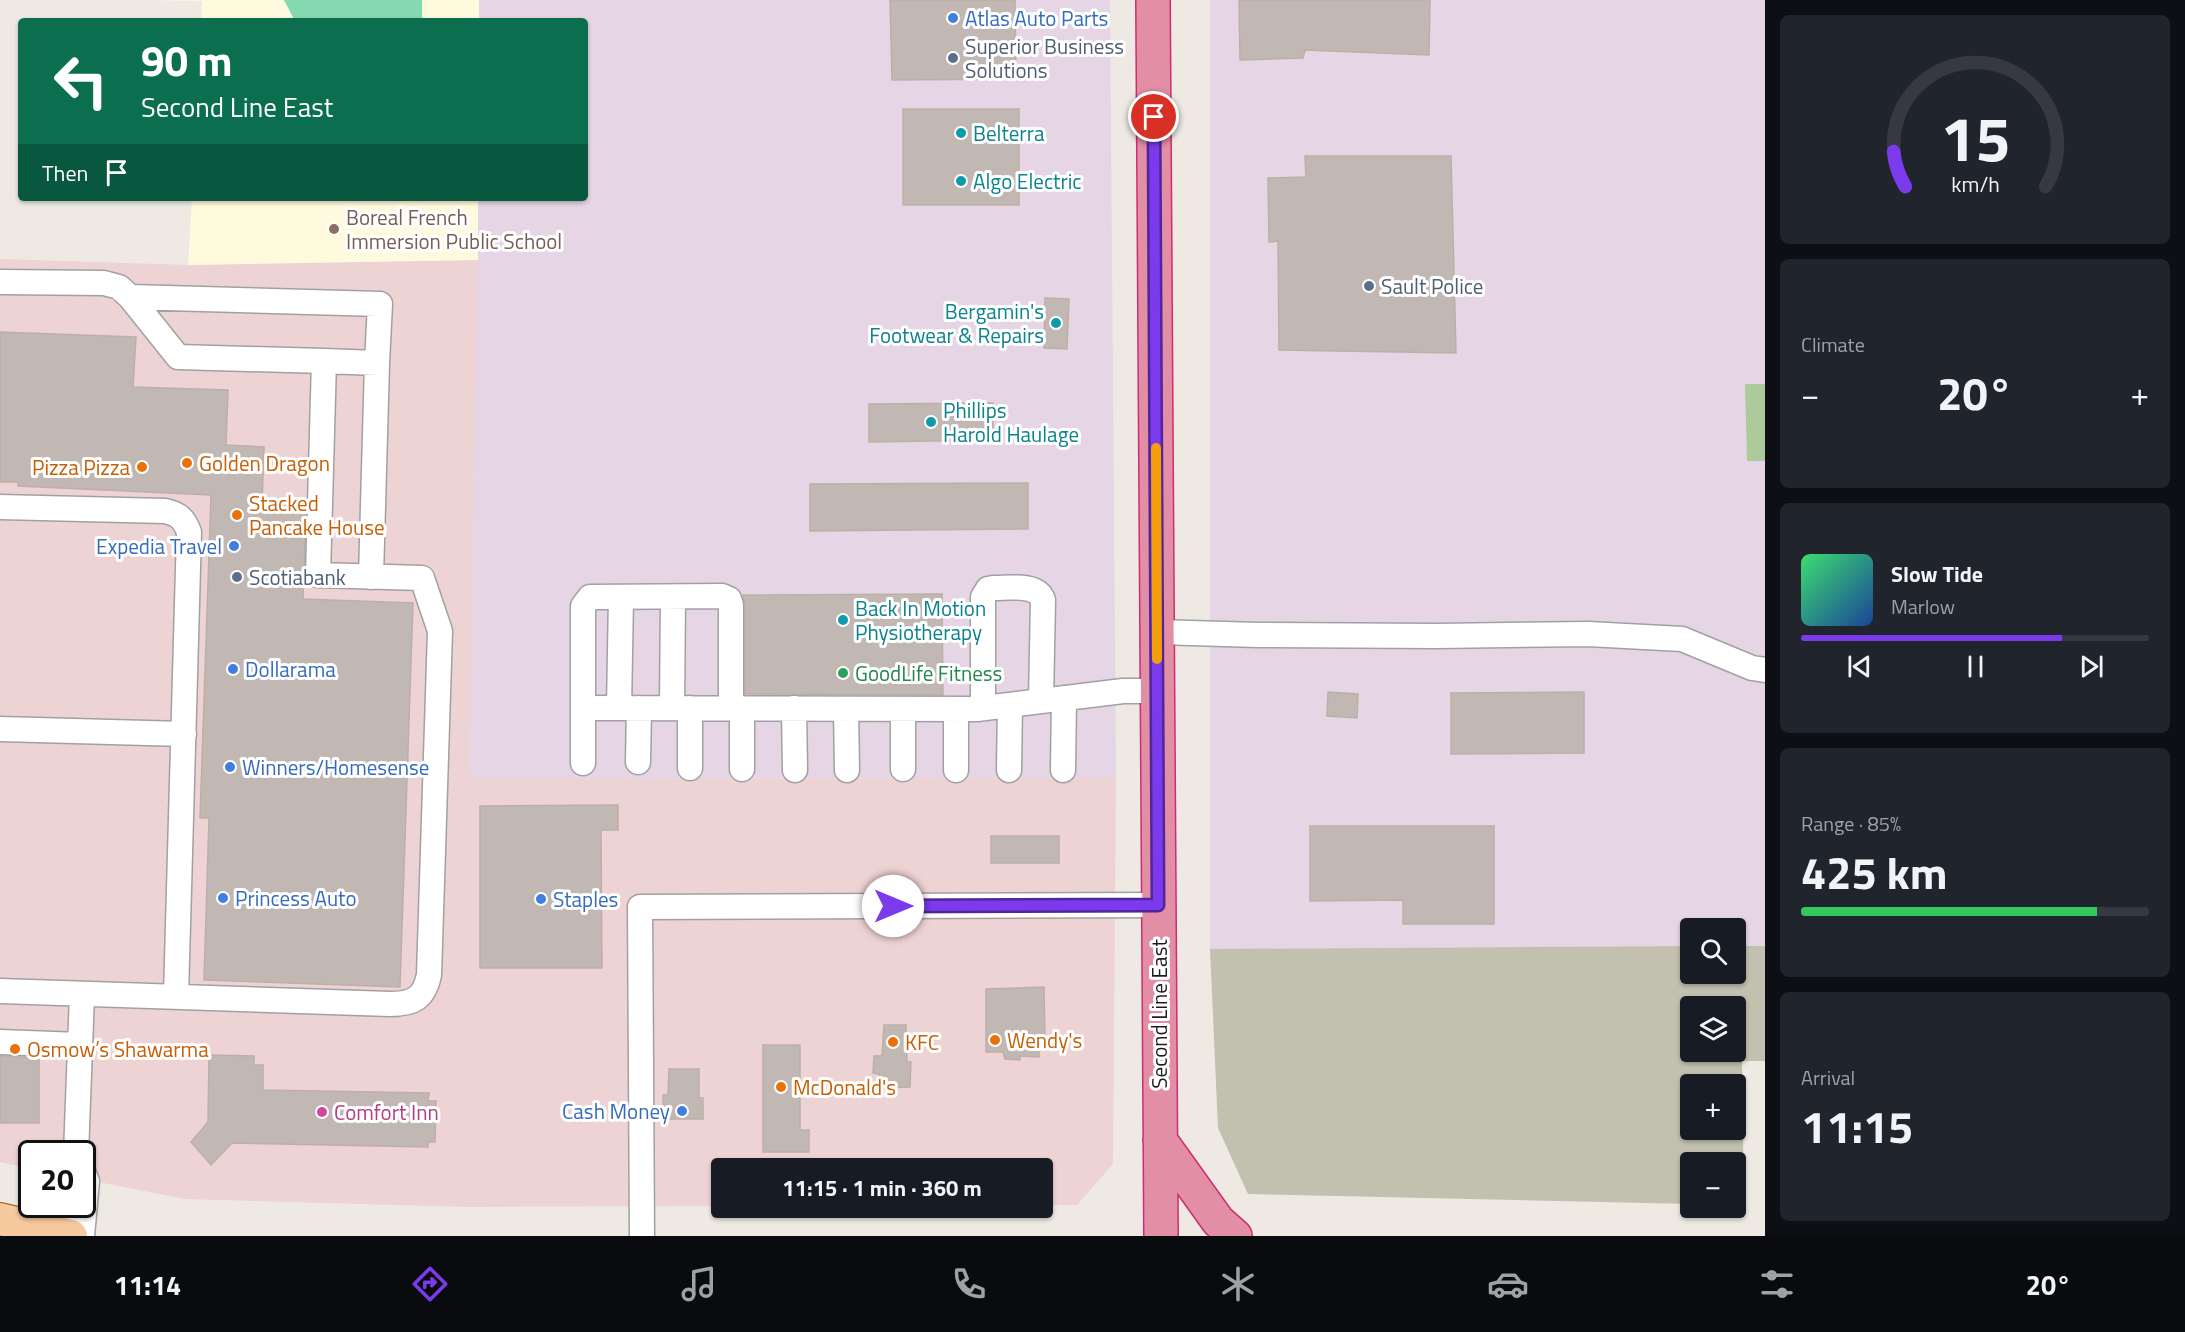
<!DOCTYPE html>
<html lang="en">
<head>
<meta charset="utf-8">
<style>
  :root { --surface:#171b24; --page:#20242c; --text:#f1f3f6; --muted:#9ea1a6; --line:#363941; --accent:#7c3aed }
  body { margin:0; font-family:"Titillium Web",sans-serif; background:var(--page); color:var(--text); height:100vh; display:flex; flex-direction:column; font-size:22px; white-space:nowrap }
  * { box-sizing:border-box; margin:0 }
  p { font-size:20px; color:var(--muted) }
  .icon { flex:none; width:33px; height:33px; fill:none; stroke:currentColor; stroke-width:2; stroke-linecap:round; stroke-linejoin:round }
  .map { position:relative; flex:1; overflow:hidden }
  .side { display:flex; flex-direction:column; gap:15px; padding:15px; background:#0d0f14; width:420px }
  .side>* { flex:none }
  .guide { position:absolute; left:18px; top:18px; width:570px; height:183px; border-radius:6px; box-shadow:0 2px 4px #0004; background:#0b6e4f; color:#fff; overflow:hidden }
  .buttons { position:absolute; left:1680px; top:918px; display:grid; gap:12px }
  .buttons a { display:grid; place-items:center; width:66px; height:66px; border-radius:6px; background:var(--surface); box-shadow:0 2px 4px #0004; font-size:30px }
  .speed { position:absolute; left:18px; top:1140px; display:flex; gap:12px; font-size:30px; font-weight:700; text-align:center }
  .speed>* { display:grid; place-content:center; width:78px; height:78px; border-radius:50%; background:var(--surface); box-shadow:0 2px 4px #0004; line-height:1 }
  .speed .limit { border:3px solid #111; border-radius:9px; background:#fff; color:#111 }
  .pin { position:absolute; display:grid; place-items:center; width:51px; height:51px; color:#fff; margin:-26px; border:3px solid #fff; border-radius:50%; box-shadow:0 2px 6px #0007 }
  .me { position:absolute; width:66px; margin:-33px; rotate:90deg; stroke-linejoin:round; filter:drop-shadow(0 0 4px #0008) }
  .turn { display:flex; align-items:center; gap:21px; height:126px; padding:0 24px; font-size:27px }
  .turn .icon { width:78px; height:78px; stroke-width:2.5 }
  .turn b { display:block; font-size:42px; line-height:51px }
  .then { display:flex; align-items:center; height:57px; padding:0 24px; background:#0003; gap:12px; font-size:22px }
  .big { font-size:45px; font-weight:700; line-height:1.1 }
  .side .tile { flex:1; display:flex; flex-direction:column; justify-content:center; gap:9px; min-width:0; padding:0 21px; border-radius:9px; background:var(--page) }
  .side .dial { align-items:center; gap:0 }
  .dial svg { height:156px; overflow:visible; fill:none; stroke:var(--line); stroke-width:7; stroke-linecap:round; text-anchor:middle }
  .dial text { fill:var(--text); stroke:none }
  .song { display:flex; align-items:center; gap:18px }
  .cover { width:72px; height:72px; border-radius:9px; background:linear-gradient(135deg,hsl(140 70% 55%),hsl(220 70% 35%)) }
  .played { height:6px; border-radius:3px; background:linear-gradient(90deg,var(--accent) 75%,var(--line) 75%) }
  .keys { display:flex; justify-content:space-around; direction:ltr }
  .heat { display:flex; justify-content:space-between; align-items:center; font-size:33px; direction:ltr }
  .charge { height:9px; border-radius:4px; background:linear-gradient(90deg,#34c759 85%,var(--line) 0) }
  .trip { position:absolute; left:711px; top:1158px; width:342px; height:60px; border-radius:6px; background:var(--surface); box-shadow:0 2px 4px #0004; font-weight:700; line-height:60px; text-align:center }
  .tab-bar { display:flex; height:96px; justify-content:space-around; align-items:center; background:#090b0e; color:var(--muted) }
  .tab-bar .icon { width:42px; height:42px }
  .tab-bar .selected { color:var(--accent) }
  .tab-bar b { font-size:27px; color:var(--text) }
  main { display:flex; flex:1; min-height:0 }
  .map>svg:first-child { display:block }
  .commercial { fill:#eed3d4 }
  .industrial { fill:#e6d5e5 }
  .education { fill:#fdfadd }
  .construction { fill:#c2c0af; fill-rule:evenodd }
  .forest { fill:#adcb9a }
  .pitch { fill:#85d9b1 }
  .building { fill:#c2b8b3; stroke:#beafa6; stroke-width:1.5 }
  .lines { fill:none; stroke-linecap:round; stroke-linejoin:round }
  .minor-casing { stroke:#a1a1a1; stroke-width:27 }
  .major-casing { stroke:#8e5608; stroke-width:34 }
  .highway-casing { stroke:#cf2d73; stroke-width:36 }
  .minor { stroke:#fff; stroke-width:24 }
  .major { stroke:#f7c99f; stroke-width:32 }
  .highway { stroke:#e28ea5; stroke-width:33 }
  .route-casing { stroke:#51269a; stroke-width:15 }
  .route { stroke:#7c3aed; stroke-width:10 }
  .slow { stroke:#f59e0b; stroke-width:10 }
  .shop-dot { fill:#3f7fe0; stroke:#fff; stroke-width:2 }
  .service-dot { fill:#5c6f8a; stroke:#fff; stroke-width:2 }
  .culture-dot { fill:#0f9aa8; stroke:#fff; stroke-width:2 }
  .education-dot { fill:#8d6e63; stroke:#fff; stroke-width:2 }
  .food-dot { fill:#e8710a; stroke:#fff; stroke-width:2 }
  .leisure-dot { fill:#2e9e5b; stroke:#fff; stroke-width:2 }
  .hotel-dot { fill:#d1479c; stroke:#fff; stroke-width:2 }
  .labels { text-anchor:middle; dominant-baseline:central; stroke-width:6; stroke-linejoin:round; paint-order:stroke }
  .shop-label { font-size:21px; fill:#366cbe; stroke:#fff; text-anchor:start }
  .service-label { font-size:21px; fill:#4e5e75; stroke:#fff; text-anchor:start }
  .culture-label { font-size:21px; fill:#0d838f; stroke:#fff; text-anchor:start }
  .education-label { font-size:21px; fill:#785e54; stroke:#fff; text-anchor:start }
  .food-label { font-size:21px; fill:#c56008; stroke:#fff; text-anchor:start }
  .leisure-label { font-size:21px; fill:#27864d; stroke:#fff; text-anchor:start }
  .street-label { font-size:21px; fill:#1d1d1d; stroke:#fff }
  .hotel-label { font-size:21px; fill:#b23c85; stroke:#fff; text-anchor:start }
</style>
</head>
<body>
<main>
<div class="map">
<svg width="1765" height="1236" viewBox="0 0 1765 1236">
  <rect width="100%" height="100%" fill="#eee9e3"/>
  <path class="commercial" d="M 0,259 L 188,265 L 478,260 L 470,779 L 1116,778 L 1113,1164 L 1077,1205 L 1043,1205 L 1042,1168 L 722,1168 L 721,1206 L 469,1207 L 185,1199 L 83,1179 L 82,1154 L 32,1154 L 31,1169 L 0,1162 Z"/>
  <path class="industrial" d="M 479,0 L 1110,0 L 1116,778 L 470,779 L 478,198 L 585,198 L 585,21 L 479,21 Z
    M 1210,0 L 1765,0 L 1765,946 L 1736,946 L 1736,928 L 1690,928 L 1690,946 L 1210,949 Z"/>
  <path class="education" d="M 148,0 L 479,0 L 479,21 L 201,21 L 202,1 Z
    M 192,198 L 478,198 L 478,260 L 188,265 Z"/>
  <path class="construction" d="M 1690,946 L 1690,974 L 1736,974 L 1736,946 L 1765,946 L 1765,1061 L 1742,1061 L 1744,1205 L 1736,1205 L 1736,1162 L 1690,1162 L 1690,1204 L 1248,1194 L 1218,1128 L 1210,949 ZM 1690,1006 L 1736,1006 L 1736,1052 L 1690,1052 ZM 1690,1084 L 1736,1084 L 1736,1130 L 1690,1130 Z"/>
  <path class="forest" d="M 1745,384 L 1765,384 L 1765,461 L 1747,461 Z"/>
  <path class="pitch" d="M 284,0 L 422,0 L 422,21 L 295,21 Z"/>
  <path class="building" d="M 890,0 L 1015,0 L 1016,79 L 892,80 Z
    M 1239,0 L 1430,0 L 1429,55 L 1305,50 L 1303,58 L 1240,60 Z
    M 903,109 L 1019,109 L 1019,205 L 903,205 Z
    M 1305,156 L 1451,156 L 1456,353 L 1279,350 L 1278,241 L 1269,242 L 1268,178 L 1306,177 Z
    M 1045,298 L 1069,299 L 1067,349 L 1044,348 Z
    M 0,332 L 136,337 L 133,387 L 228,390 L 226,445 L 264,447 L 262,505 L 306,506 L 303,599 L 413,603 L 400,987 L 204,980 L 209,818 L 200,818 L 211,495 L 18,486 L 18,482 L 0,482 Z
    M 993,403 L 993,440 L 869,442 L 869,404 Z
    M 1028,483 L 1028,529 L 810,531 L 810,484 Z
    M 942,594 L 943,695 L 745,694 L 745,605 L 743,595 Z
    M 1328,692 L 1358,694 L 1357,718 L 1327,716 Z
    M 1584,692 L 1584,753 L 1451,754 L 1451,693 Z
    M 618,805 L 618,830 L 601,830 L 602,968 L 480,968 L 480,806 Z
    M 1310,826 L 1494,826 L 1494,924 L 1403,924 L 1403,900 L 1310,901 Z
    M 991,836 L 1059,836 L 1059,863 L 991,863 Z
    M 1044,987 L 1045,1045 L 1039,1046 L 1039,1057 L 1020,1056 L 1020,1060 L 1005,1059 L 1003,1052 L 986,1052 L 986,989 Z
    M 884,1025 L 906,1025 L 907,1062 L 911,1062 L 910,1087 L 879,1088 L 879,1074 L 873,1073 L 874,1056 L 882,1056 Z
    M 763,1045 L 800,1045 L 800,1130 L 809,1130 L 809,1152 L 763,1152 Z
    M 209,1055 L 254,1056 L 254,1065 L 263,1065 L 263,1090 L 429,1093 L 428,1101 L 436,1101 L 435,1142 L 428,1142 L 428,1147 L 232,1143 L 211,1165 L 191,1142 L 208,1122 Z
    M 0,1056 L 39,1058 L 39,1123 L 0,1123 Z
    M 669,1069 L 699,1069 L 699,1098 L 703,1098 L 703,1119 L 663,1119 L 663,1095 L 668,1095 Z"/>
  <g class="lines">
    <g class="minor-casing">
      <path id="minor" d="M 0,282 L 104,283 L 119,287 L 130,297 L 178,357 L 324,361 L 318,575 L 422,578 L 440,631 L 429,975 C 424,998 414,1004 390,1004 L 0,991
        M 130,297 L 380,304 L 377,363
        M 324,361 L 377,363 L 371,577
        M 0,507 L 165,511 C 179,514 184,519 189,532 L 176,996
        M 1157,632 L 1258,635 L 1436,636 L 1588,634 L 1682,639 L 1752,668 L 1765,670
        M 619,708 L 621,597
        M 672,708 L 673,597
        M 731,708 L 731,605 L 729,599 L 722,596 L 590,597 L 583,606 L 583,708 L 619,708 L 977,709 L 1123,691 L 1157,691
        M 742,708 L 742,769
        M 794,708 L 795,770
        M 983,708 L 983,597 L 988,589 L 993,588 C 1009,588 1037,583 1043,600 L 1041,701
        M 846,709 L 847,770
        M 956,709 L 956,770
        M 0,729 L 184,734
        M 638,762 L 639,708
        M 583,763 L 583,708
        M 690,768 L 690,708
        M 903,769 L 903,709
        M 1009,770 L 1010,705
        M 1063,770 L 1064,698
        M 0,1042 L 80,1045
        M 76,1154 L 82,994
        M 58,1233 L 61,1204
        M 82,1236 L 87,1181 L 82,1169
        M 642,1236 L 640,907 L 1158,905"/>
    </g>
    <g class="major-casing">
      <path id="major" d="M 0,1219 L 71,1236"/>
    </g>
    <g class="highway-casing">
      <path id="highway" d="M 1153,0 L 1161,1236
        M 1160,1140 L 1218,1221 L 1235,1236"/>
    </g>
    <use href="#minor" class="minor"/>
    <use href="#major" class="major"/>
    <use href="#highway" class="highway"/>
  </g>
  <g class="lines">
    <g class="route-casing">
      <path id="route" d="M 893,906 L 1158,905 L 1154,117"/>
    </g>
    <use href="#route" class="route"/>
    <path class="slow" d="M 1156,448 L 1157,659"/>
  </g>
  <g class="shop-dot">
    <circle cx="953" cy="18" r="6"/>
    <circle cx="234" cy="546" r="6"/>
    <circle cx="233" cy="669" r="6"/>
    <circle cx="230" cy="767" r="6"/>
    <circle cx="223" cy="898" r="6"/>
    <circle cx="541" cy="899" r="6"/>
    <circle cx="682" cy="1111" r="6"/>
  </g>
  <g class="service-dot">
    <circle cx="953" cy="58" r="6"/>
    <circle cx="1369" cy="286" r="6"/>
    <circle cx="237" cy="577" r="6"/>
  </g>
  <g class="culture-dot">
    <circle cx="961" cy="133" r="6"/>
    <circle cx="961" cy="181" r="6"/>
    <circle cx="1056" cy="323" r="6"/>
    <circle cx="931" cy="422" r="6"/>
    <circle cx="843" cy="620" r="6"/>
  </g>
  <circle class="education-dot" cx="334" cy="229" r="6"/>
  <g class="food-dot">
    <circle cx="187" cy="463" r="6"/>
    <circle cx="142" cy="467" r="6"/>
    <circle cx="237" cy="515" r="6"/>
    <circle cx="995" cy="1040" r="6"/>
    <circle cx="893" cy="1042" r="6"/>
    <circle cx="15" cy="1049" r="6"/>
    <circle cx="781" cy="1087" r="6"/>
  </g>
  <circle class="leisure-dot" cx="843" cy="673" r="6"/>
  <circle class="hotel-dot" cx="322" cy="1112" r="6"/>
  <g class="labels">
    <g class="shop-label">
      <text x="965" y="18">Atlas Auto Parts</text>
      <text x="222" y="546" text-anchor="end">Expedia Travel</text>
      <text x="245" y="669">Dollarama</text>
      <text x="242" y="767">Winners/Homesense</text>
      <text x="235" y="898">Princess Auto</text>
      <text x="553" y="899">Staples</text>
      <text x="670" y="1111" text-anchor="end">Cash Money</text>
    </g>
    <g class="service-label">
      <text x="965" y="46">Superior Business<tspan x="965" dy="24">Solutions</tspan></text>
      <text x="1381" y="286">Sault Police</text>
      <text x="249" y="577">Scotiabank</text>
    </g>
    <g class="culture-label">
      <text x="973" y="133">Belterra</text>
      <text x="973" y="181">Algo Electric</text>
      <text x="1044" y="311" text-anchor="end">Bergamin's<tspan x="1044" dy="24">Footwear &amp; Repairs</tspan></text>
      <text x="943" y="410">Phillips<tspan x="943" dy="24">Harold Haulage</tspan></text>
      <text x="855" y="608">Back In Motion<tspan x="855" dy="24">Physiotherapy</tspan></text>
    </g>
    <g class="education-label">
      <text x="346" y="217">Boreal French<tspan x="346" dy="24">Immersion Public School</tspan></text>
    </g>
    <g class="food-label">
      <text x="199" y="463">Golden Dragon</text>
      <text x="130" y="467" text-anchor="end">Pizza Pizza</text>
      <text x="249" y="503">Stacked<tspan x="249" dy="24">Pancake House</tspan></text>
      <text x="1007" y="1040">Wendy's</text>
      <text x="905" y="1042">KFC</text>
      <text x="27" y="1049">Osmow’s Shawarma</text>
      <text x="793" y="1087">McDonald's</text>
    </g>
    <g class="leisure-label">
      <text x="855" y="673">GoodLife Fitness</text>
    </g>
    <g class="street-label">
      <text transform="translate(1159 1014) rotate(-90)">Second Line East</text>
    </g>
    <g class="hotel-label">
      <text x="334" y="1112">Comfort Inn</text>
    </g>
  </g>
</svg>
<div class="buttons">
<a><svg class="icon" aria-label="search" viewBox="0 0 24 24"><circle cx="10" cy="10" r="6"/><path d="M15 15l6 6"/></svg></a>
<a><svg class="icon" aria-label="layers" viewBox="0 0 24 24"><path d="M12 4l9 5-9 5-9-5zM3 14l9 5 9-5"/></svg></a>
<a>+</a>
<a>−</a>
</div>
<div class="speed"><div class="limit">20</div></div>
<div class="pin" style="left:1154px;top:117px;background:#d93025"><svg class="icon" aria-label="arrive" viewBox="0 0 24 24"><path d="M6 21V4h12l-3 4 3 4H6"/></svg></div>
<svg class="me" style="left:893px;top:906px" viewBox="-20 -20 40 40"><circle r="19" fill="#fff"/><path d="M0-13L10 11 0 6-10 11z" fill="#7c3aed"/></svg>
<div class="trip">11:15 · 1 min · 360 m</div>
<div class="guide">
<div class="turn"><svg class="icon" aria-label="left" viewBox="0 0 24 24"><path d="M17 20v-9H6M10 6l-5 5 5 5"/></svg><div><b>90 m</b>Second Line East</div></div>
<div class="then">Then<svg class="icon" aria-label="arrive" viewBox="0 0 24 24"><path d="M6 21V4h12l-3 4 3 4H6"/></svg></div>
</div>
</div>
<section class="side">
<div class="tile dial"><svg viewBox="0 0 100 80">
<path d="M14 69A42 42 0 1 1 86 69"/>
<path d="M14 69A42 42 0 0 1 8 51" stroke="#7c3aed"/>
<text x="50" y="56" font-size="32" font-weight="700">15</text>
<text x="50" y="72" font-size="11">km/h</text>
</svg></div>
<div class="tile"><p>Climate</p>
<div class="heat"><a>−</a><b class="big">20°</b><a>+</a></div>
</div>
<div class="tile">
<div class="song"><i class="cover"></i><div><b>Slow Tide</b><p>Marlow</p></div></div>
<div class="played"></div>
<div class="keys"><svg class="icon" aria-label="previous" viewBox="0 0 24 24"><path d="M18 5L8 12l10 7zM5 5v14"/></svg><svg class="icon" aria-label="pause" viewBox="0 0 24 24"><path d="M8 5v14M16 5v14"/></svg><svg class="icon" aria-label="next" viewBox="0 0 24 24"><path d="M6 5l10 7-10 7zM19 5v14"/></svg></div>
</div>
<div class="tile"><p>Range · 85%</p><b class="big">425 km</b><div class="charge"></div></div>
<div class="tile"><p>Arrival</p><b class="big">11:15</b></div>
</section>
</main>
<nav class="tab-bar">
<b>11:14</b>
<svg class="icon selected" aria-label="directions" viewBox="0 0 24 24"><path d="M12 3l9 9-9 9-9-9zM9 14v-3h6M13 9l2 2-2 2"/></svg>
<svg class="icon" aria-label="music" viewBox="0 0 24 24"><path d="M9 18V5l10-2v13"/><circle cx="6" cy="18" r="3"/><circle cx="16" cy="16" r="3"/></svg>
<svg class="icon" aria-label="phone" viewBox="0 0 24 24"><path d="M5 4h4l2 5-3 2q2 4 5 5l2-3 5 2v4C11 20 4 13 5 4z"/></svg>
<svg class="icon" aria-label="climate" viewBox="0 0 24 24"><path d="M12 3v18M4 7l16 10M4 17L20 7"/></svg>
<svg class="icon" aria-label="car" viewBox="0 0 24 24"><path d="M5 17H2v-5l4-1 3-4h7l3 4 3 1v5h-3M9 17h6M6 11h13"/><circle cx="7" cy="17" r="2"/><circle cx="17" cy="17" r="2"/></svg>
<svg class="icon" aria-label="filters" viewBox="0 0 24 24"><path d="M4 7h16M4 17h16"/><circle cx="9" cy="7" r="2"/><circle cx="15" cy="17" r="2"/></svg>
<b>20°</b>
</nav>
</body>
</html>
